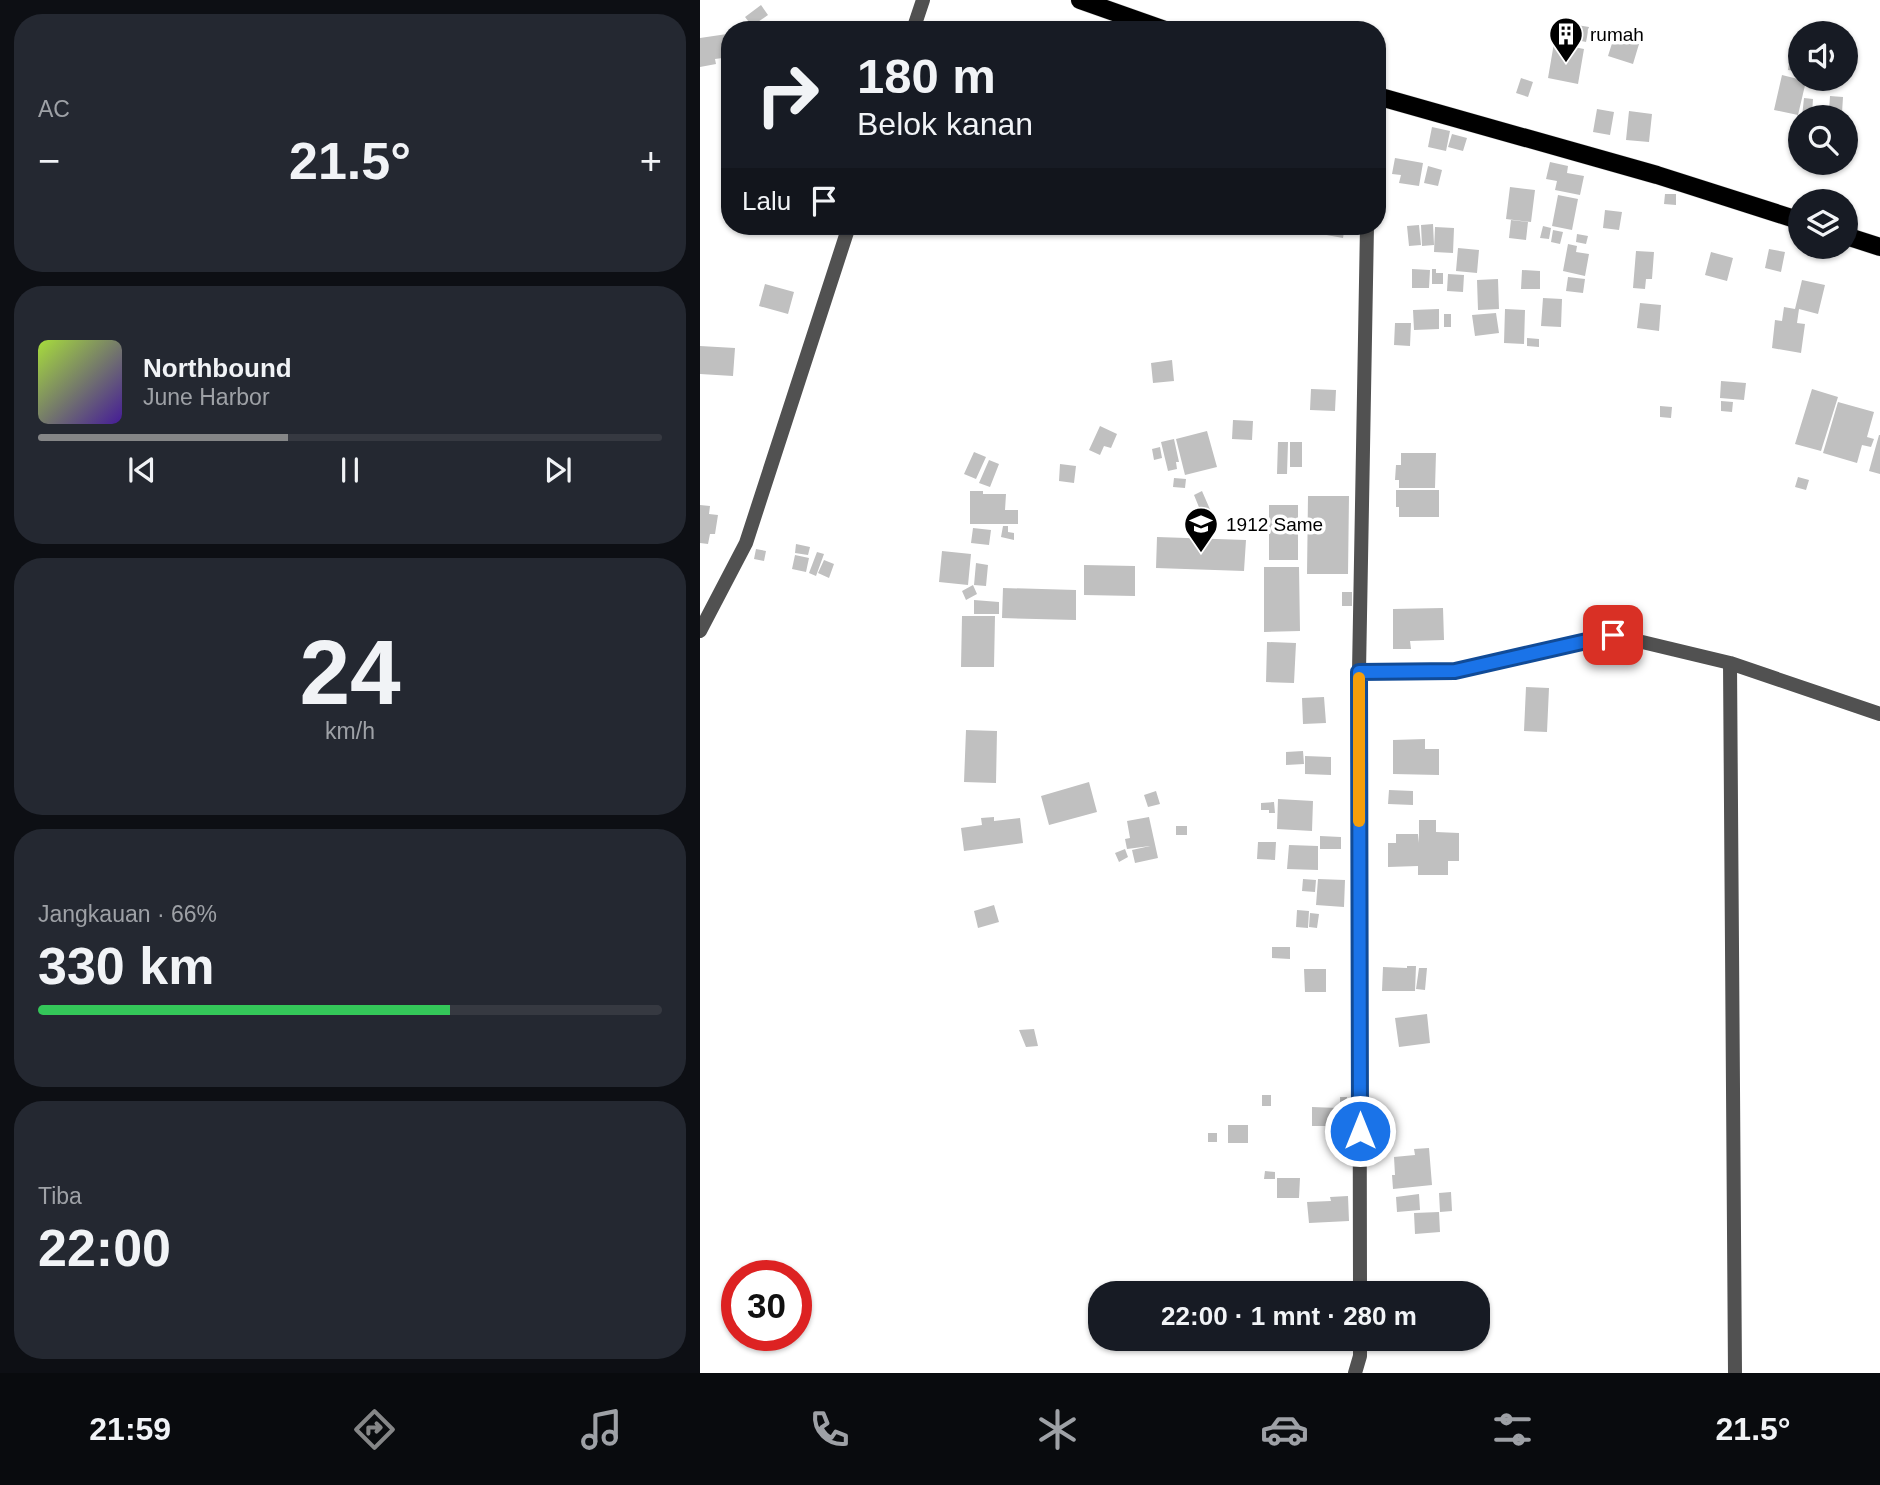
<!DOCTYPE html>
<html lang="id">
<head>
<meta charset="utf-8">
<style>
  :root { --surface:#171b24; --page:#242831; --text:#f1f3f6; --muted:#9ea1a6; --line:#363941; --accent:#858687 }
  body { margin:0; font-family:Arial,sans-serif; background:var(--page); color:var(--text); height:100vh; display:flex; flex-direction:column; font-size:26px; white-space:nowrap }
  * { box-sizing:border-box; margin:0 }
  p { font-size:23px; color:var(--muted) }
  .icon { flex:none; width:38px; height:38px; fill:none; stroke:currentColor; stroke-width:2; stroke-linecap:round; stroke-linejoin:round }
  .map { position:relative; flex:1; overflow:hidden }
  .details { display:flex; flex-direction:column; gap:14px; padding:14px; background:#0d0f14; width:700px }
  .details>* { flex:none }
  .guide { position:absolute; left:21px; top:21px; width:665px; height:214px; border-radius:28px; box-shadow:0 2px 5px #0004; background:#171b24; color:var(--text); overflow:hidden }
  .controls { position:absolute; left:1088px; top:21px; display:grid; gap:14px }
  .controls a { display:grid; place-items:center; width:70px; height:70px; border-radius:50%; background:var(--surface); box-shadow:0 2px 5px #0004; font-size:35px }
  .speed { position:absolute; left:21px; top:1260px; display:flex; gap:14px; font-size:35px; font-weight:700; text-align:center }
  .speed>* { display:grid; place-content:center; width:91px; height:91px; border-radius:50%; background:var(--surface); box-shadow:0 2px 5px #0004; line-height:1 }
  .speed .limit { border:10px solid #d22; background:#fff; color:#111 }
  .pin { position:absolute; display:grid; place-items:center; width:60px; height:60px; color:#fff; margin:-30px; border-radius:14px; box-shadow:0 4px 10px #0006 }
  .me { position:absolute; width:77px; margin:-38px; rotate:0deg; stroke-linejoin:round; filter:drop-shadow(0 0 5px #0008) }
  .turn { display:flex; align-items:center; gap:24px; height:147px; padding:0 21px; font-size:32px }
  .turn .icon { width:91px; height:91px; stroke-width:2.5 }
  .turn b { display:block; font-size:49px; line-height:60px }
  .then { display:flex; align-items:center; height:66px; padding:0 21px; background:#0003; gap:14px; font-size:26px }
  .big { font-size:52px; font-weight:700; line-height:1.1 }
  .details .tile { flex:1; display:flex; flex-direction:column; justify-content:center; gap:10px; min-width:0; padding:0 24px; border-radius:28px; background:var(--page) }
  .details .dial { align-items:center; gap:0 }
  .dial b { font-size:91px; line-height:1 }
  .song { display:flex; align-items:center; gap:21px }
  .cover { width:84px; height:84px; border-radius:10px; background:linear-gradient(135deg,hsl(80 70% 55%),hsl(260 70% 35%)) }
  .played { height:7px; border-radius:4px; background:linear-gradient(90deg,var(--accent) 40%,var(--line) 40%) }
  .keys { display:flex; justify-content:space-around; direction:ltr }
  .heat { display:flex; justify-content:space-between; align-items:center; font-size:38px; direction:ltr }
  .charge { height:10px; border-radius:5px; background:linear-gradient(90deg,#34c759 66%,var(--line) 0) }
  .trip { position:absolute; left:388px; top:1281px; width:402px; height:70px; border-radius:28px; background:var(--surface); box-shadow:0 2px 5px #0004; font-weight:700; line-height:70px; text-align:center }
  .dock { display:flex; height:112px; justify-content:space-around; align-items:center; background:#090b0e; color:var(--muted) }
  .dock .icon { width:49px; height:49px }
  .dock .on { color:var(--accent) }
  .dock b { font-size:32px; color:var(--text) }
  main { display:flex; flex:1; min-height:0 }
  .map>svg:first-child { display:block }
  .building { fill:#c0c0c0 }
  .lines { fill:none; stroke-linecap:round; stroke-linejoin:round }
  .primary-casing { stroke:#dbdbdb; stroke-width:19 }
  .minor { stroke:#515151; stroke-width:14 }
  .primary { stroke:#000; stroke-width:18 }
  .route-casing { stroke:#114b97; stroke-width:18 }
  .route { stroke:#1a73e8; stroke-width:12 }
  .slow { stroke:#f59e0b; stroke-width:12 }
  .labels { text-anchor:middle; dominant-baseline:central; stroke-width:7; stroke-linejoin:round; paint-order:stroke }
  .poi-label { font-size:19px; fill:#000; stroke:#fff; text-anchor:start }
</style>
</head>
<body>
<main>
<section class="details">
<div class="tile"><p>AC</p>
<div class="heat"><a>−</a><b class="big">21.5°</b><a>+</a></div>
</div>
<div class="tile">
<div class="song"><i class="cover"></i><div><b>Northbound</b><p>June Harbor</p></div></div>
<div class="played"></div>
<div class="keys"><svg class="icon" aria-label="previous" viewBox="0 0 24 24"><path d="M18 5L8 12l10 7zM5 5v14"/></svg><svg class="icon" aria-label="pause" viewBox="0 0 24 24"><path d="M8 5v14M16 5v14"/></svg><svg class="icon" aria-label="next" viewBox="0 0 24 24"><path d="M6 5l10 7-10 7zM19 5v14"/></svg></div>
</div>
<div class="tile dial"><b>24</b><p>km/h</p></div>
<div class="tile"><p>Jangkauan · 66%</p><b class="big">330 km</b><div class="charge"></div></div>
<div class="tile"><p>Tiba</p><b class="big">22:00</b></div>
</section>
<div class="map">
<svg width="1180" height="1373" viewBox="0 0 1180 1373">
  <rect width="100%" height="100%" fill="#fff"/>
  <path class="building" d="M 61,5 L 68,15 L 52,26 L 45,17 Z
    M 871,24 L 889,27 L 886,42 L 868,38 Z
    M 27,34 L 30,57 L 15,59 L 16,64 L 0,67 L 0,38 Z
    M 914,37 L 939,44 L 933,64 L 908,56 Z
    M 854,43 L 884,49 L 878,84 L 848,78 Z
    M 1090,56 L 1101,58 L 1101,72 L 1088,70 Z
    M 1082,75 L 1106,81 L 1098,115 L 1074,110 Z
    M 821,78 L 833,82 L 828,97 L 816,93 Z
    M 1130,96 L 1143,97 L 1142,113 L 1129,112 Z
    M 1104,98 L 1113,99 L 1112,114 L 1129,115 L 1129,117 L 1102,117 Z
    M 897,109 L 914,112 L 910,135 L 893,132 Z
    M 929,111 L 952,114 L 949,142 L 926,140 Z
    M 732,127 L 750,131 L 746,151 L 728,147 Z
    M 752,134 L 767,138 L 763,151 L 748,147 Z
    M 695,158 L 723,163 L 719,186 L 699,183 L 701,175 L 692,174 Z
    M 850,162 L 868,166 L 867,173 L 884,176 L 880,195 L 855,190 L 857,181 L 846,179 Z
    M 728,166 L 742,170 L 738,186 L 724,183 Z
    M 810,187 L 835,190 L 831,222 L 806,219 Z
    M 965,194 L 976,194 L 976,205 L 964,204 Z
    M 858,195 L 878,199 L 872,230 L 852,226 Z
    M 905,210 L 922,212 L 919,230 L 903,228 Z
    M 811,220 L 828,222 L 826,240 L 809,238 Z
    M 733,224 L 734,245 L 722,246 L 721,225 Z
    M 719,225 L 721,245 L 709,246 L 707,226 Z
    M 600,226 L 645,226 L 643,238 L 599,230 Z
    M 843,226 L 851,228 L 849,239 L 840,238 Z
    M 735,227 L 754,228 L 753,253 L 734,252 Z
    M 853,230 L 863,232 L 860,244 L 851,242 Z
    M 877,234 L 888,236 L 886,244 L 876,242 Z
    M 868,244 L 877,246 L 876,252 L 889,254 L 885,276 L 863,271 Z
    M 758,248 L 779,250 L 777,273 L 756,271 Z
    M 1069,249 L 1085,252 L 1081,272 L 1065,268 Z
    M 936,251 L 954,252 L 952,279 L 946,279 L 945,289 L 933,288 Z
    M 1011,252 L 1033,258 L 1027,281 L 1005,275 Z
    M 712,269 L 730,270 L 729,288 L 712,288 Z
    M 732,269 L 736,269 L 736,273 L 743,273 L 743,284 L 732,284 Z
    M 822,270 L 840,271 L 840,289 L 821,289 Z
    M 748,274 L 764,275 L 763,292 L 747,291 Z
    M 868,277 L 885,279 L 883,293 L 866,291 Z
    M 798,279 L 799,309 L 778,310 L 777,280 Z
    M 1102,280 L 1125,285 L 1118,314 L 1099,309 L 1097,323 L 1105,324 L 1101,353 L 1072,348 L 1075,320 L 1082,321 L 1084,307 L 1095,309 Z
    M 65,284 L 94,292 L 88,314 L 59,306 Z
    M 843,298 L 862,299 L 861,327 L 841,326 Z
    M 940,303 L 961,305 L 959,331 L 937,328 Z
    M 739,309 L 739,329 L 714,330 L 713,310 Z
    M 805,309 L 825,310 L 824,344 L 804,343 Z
    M 796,313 L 799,333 L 775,336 L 772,315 Z
    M 744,314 L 751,314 L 751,327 L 744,327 Z
    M 695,323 L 711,323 L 710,346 L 694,345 Z
    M 827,338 L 839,339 L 839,347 L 827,346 Z
    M 0,346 L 35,348 L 33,376 L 0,374 Z
    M 472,360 L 474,381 L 453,383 L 451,363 Z
    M 1021,381 L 1046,383 L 1044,400 L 1020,398 Z
    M 611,389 L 636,390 L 635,411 L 610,410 Z
    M 1112,389 L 1138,397 L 1121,451 L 1095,444 Z
    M 1021,401 L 1033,402 L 1032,412 L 1021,411 Z
    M 1138,402 L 1174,412 L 1167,437 L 1174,439 L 1171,447 L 1162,445 L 1157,463 L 1123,453 Z
    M 960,406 L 972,407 L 971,418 L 960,417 Z
    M 533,420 L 553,421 L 552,440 L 532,439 Z
    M 400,426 L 417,434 L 411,448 L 404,446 L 400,455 L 389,450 Z
    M 507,431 L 517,467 L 485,475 L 476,439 Z
    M 1179,435 L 1180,435 L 1180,474 L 1169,471 Z
    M 474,439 L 479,462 L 476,462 L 477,469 L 468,471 L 461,442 Z
    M 578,442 L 588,442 L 587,474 L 577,474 Z
    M 590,442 L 602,442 L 602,467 L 590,467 Z
    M 460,447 L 462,458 L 454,460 L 452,449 Z
    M 274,452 L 286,457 L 276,479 L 264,474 Z
    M 701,453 L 736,453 L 735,488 L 699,488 L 699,480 L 695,480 L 696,465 L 701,465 Z
    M 289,460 L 299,464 L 290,487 L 279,483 Z
    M 360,464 L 376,466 L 374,483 L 359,481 Z
    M 1098,477 L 1109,480 L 1106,490 L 1095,487 Z
    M 474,478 L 486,479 L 485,488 L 473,487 Z
    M 696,490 L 739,490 L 739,517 L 699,517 L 699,507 L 696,507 Z
    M 270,491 L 283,491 L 283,494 L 306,494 L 305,510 L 318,510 L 318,524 L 270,524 Z
    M 502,491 L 512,514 L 503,517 L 494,495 Z
    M 608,496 L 649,496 L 648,574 L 607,574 Z
    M 0,505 L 10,506 L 9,514 L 18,515 L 15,534 L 10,534 L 8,544 L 0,543 Z
    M 569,505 L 598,505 L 598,560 L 569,560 Z
    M 303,526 L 308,526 L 308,532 L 314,533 L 314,540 L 301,537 Z
    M 273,528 L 291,530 L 289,545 L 271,543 Z
    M 457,537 L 546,540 L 544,571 L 456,568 Z
    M 96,544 L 110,547 L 108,555 L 95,553 Z
    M 56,549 L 66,551 L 64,561 L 54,559 Z
    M 242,551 L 271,554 L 268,585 L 239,582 Z
    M 117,552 L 124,554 L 116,576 L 109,573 Z
    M 95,555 L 109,558 L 106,572 L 92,569 Z
    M 124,560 L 134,564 L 129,578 L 118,573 Z
    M 276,563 L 288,565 L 286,586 L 274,585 Z
    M 384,565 L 435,566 L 435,596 L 384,595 Z
    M 564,567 L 599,567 L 600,631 L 564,632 Z
    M 273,585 L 277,594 L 266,600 L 262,591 Z
    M 303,588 L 376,590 L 376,620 L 302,618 Z
    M 642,592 L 652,592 L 652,606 L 642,606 Z
    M 274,600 L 299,602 L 299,614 L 274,614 Z
    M 743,608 L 744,640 L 710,641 L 711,649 L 693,649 L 693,609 Z
    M 262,616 L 295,616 L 294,667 L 261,667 Z
    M 567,642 L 596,643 L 594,683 L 566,682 Z
    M 826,687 L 849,688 L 847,732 L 824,731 Z
    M 624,697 L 626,723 L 603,724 L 602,698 Z
    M 266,730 L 297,731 L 296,783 L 264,782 Z
    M 725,739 L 725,749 L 739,749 L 739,775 L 693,774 L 693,740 Z
    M 603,751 L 604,764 L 586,765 L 586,752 Z
    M 605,756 L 631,757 L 631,775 L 605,774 Z
    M 389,782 L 397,812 L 349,825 L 341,796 Z
    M 689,790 L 713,791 L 713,805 L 688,804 Z
    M 456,791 L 460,804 L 448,807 L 444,795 Z
    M 578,799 L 613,801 L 612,831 L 577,829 Z
    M 574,802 L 575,813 L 569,813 L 569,810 L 561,810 L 561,803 Z
    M 294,817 L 294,821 L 320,818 L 323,843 L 264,851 L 261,828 L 282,825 L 281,818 Z
    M 449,817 L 458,858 L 435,863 L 432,850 L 450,846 L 427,849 L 425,839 L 430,838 L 427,821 Z
    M 719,820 L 736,820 L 736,832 L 759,833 L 759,861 L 748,861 L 748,875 L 718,875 L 718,866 L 688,867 L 688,843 L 696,843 L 696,834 L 718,834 L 719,843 Z
    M 476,826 L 487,826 L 487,835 L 476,835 Z
    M 620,836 L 641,837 L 641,849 L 620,849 Z
    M 558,842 L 576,842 L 575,860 L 557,859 Z
    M 589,845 L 618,846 L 618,870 L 587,869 Z
    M 425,849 L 428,857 L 419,862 L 415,853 Z
    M 603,879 L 616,880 L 615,892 L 602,891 Z
    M 618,879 L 645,880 L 644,907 L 616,905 Z
    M 294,905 L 299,922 L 278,928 L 274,911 Z
    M 597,910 L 609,911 L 608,928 L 596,927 Z
    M 610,913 L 619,914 L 617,928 L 609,927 Z
    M 572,947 L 590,947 L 590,959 L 572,958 Z
    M 707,966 L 716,966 L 715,991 L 682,991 L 683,967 L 707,968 Z
    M 719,968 L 727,968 L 725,990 L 716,989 Z
    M 604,969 L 626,969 L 626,992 L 605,992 Z
    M 727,1014 L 730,1043 L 699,1047 L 695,1018 Z
    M 334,1029 L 338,1046 L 326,1047 L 319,1030 Z
    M 562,1095 L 571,1095 L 571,1106 L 562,1106 Z
    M 640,1097 L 647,1097 L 647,1108 L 640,1108 Z
    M 612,1107 L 638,1108 L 637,1126 L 612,1126 Z
    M 528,1125 L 548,1125 L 548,1143 L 528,1143 Z
    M 508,1133 L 517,1133 L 517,1142 L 508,1142 Z
    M 729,1148 L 732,1185 L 693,1189 L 692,1175 L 695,1175 L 694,1157 L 715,1155 L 714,1149 Z
    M 565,1171 L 575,1172 L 575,1179 L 564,1179 Z
    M 577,1178 L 600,1178 L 599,1198 L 577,1198 Z
    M 751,1192 L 752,1211 L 740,1212 L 739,1193 Z
    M 719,1194 L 720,1210 L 697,1212 L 696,1197 Z
    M 648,1196 L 649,1221 L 609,1223 L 607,1202 L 631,1201 L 630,1197 Z
    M 739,1212 L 740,1232 L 715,1234 L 714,1213 Z"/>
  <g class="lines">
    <g class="primary-casing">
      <path id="primary" d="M 380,0 L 465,30
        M 677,96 L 957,175 L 1101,221
        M 1146,236 L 1180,247"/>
    </g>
    <path class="minor" d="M 213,30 L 223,0
      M 0,631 L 46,543 L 149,226
      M 1030,663 L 1035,1373
      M 659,672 L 755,671 L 913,635 L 1030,663 L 1180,714
      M 660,1293 L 659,672 L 667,226
      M 655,1373 L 660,1356 L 660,1339"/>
    <use href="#primary" class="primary"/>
  </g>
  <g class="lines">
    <g class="route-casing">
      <path id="route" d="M 660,1131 L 659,672 L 755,671 L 913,635"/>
    </g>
    <use href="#route" class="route"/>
    <path class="slow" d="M 659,678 L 659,821"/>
  </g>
  <defs>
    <g id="building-pin" transform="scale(1.75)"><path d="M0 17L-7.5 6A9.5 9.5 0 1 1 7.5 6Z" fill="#000" stroke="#fff"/><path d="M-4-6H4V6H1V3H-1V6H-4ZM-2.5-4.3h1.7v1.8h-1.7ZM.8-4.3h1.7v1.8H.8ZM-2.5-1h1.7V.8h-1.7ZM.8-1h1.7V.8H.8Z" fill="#fff"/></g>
    <g id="school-pin" transform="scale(1.75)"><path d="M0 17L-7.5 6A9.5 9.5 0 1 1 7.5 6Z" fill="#000" stroke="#fff"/><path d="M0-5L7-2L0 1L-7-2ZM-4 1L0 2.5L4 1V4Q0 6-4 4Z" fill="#fff"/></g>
  </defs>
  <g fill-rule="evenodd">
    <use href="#building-pin" x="866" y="34"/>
    <use href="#school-pin" x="501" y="524"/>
  </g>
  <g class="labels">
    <g class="poi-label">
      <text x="890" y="34">rumah</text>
      <text x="526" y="524">1912 Same</text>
    </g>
  </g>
</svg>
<div class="controls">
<a><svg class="icon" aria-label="sound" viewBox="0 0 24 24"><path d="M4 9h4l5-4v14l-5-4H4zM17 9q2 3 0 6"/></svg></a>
<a><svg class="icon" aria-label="search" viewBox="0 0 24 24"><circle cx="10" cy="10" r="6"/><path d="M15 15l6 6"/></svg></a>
<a><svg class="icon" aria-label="layers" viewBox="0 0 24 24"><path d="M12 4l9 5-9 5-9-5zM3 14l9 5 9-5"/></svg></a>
</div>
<div class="speed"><div class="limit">30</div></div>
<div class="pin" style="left:913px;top:635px;background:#d93025"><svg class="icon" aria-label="arrive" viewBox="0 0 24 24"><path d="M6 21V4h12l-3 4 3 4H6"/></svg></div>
<svg class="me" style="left:660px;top:1131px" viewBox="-20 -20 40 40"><circle r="17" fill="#1a73e8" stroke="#fff" stroke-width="3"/><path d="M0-11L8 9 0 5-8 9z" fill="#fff"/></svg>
<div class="trip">22:00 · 1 mnt · 280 m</div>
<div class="guide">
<div class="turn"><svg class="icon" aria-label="right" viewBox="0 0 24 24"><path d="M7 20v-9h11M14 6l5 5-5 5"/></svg><div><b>180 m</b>Belok kanan</div></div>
<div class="then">Lalu<svg class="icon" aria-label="arrive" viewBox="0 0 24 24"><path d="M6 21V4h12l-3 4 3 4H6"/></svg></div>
</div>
</div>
</main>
<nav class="dock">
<b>21:59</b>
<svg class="icon on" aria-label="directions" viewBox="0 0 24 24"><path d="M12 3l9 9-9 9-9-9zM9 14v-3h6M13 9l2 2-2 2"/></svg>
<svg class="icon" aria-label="music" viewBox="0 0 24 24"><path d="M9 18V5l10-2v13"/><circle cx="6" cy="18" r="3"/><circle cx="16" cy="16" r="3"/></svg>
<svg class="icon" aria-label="phone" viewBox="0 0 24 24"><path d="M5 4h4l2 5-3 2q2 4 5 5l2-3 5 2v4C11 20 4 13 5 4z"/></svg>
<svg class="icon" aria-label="climate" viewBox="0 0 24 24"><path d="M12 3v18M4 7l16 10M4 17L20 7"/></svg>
<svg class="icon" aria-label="car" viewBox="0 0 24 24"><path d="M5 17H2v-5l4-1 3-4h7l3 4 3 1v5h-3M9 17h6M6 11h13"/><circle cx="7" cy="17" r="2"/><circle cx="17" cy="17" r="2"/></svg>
<svg class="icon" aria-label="filters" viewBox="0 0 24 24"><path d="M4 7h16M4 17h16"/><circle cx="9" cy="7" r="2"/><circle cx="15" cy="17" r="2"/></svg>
<b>21.5°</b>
</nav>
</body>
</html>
